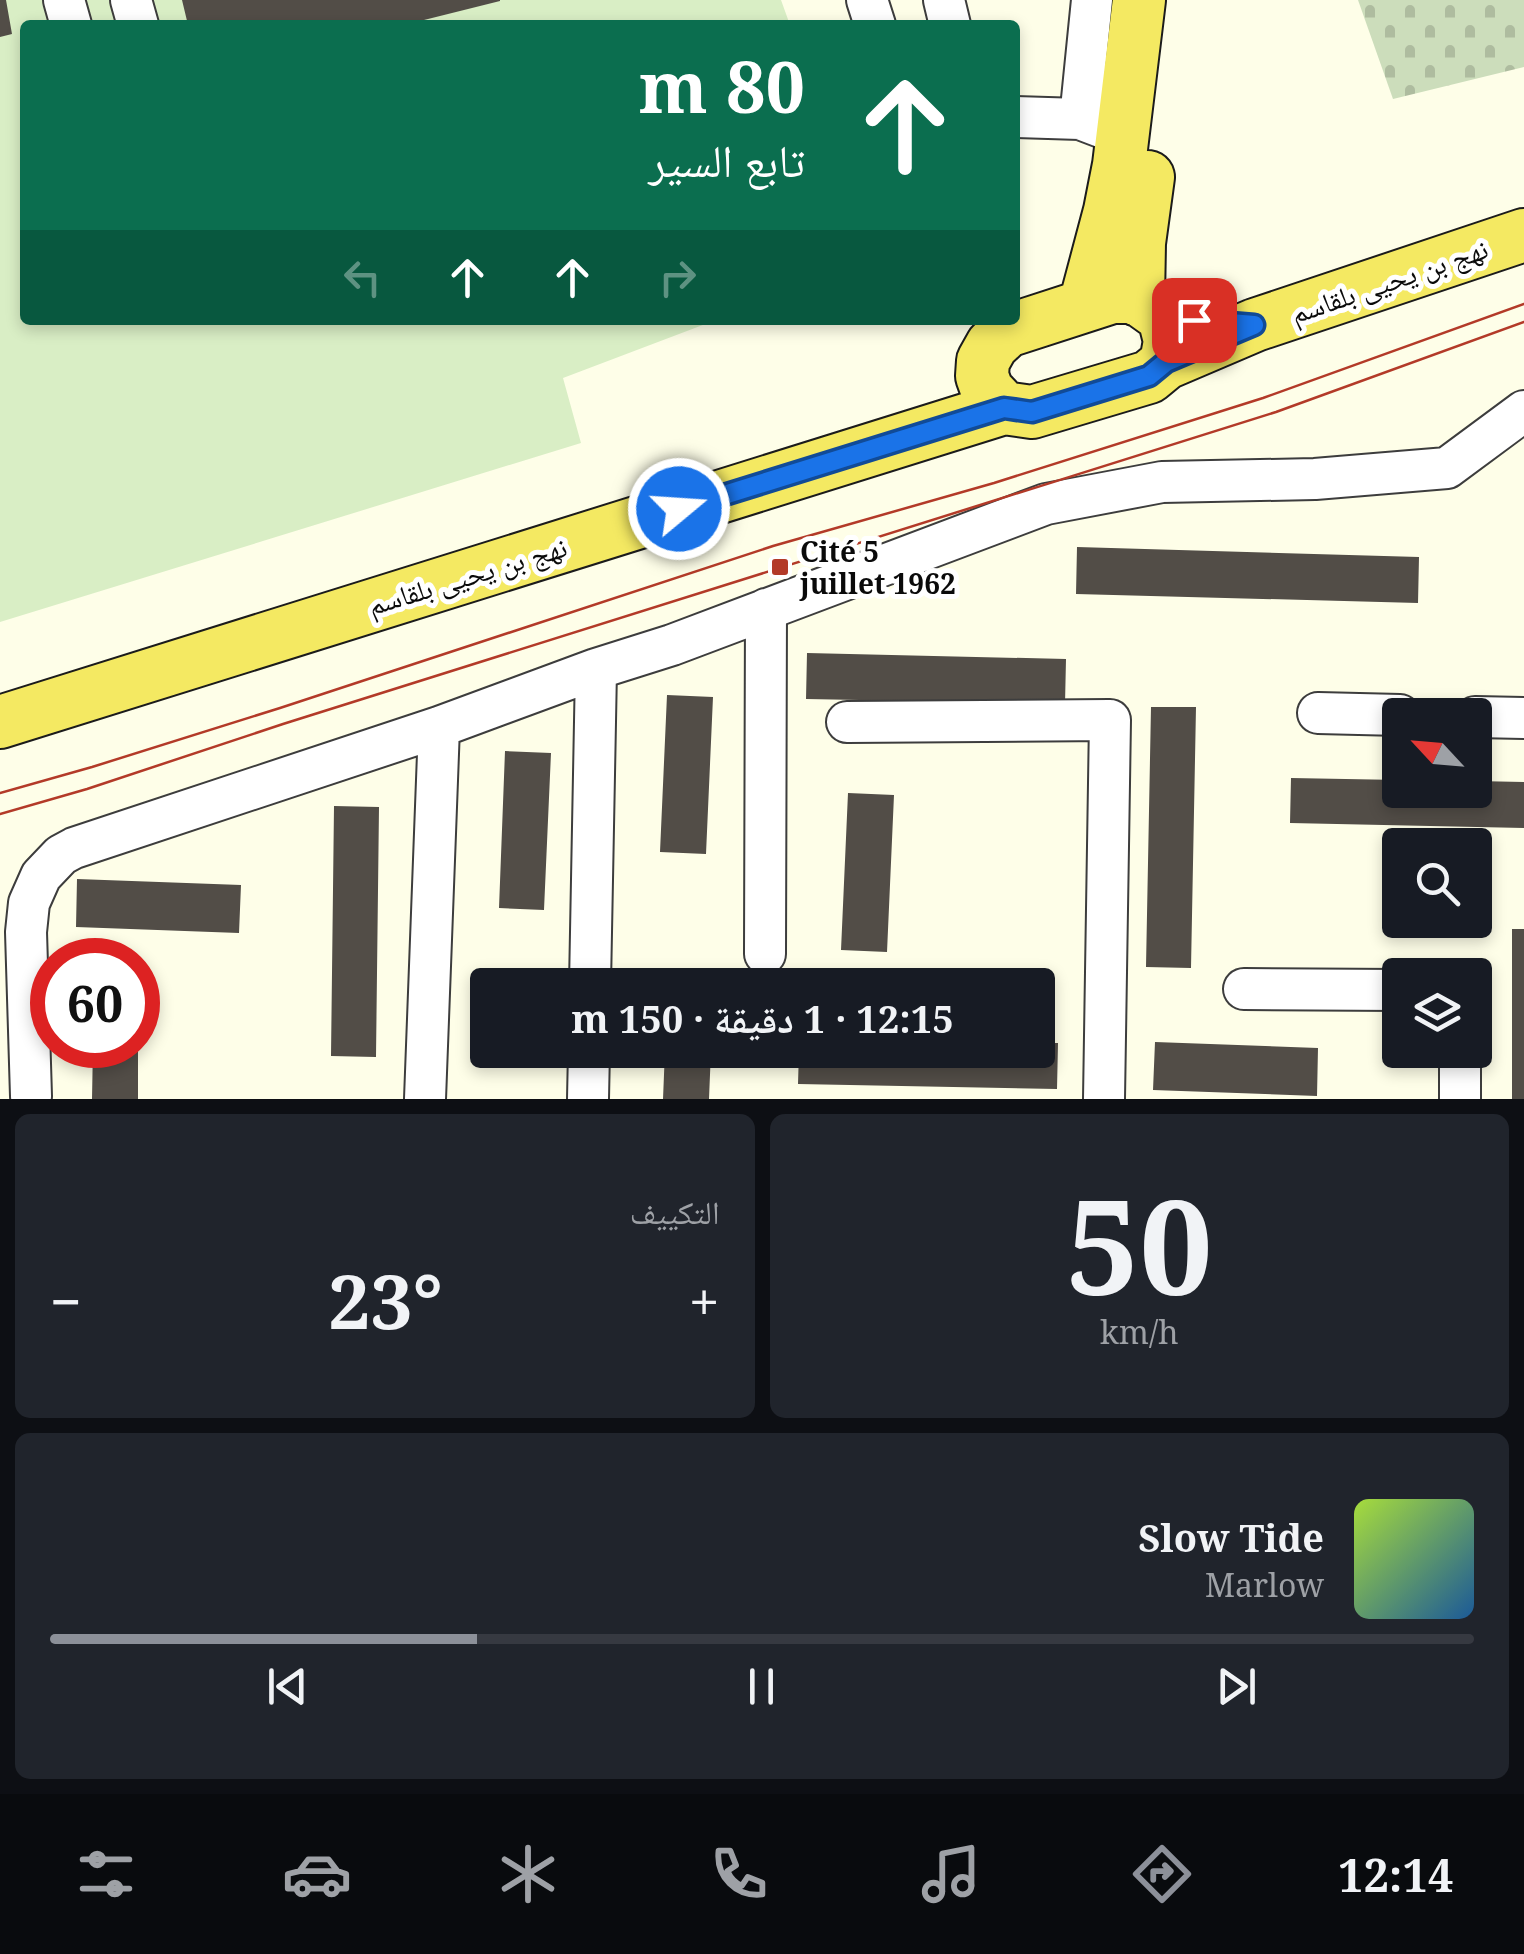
<!DOCTYPE html>
<html lang="ar">
<head>
<meta charset="utf-8">
<style>
  :root { --surface:#171b24; --page:#20242c; --text:#f1f3f6; --muted:#9ea1a6; --line:#363941; --accent:#8c9099 }
  body { margin:0; font-family:"Noto Serif","Noto Naskh Arabic",serif; background:var(--page); color:var(--text); direction:rtl; height:100vh; display:flex; flex-direction:column; font-size:38px; white-space:nowrap }
  * { box-sizing:border-box; margin:0 }
  p { font-size:32px; color:var(--muted) }
  .icon { flex:none; width:55px; height:55px; fill:none; stroke:currentColor; stroke-width:2; stroke-linecap:round; stroke-linejoin:round }
  .map { position:relative; height:1099px; overflow:hidden; direction:ltr }
  .drawer { display:flex; flex-direction:column; gap:15px; padding:15px; background:#0d0f14; flex:1 }
  .drawer>* { flex:none }
  .top-card { position:absolute; left:20px; top:20px; width:1000px; height:305px; border-radius:10px; box-shadow:0 5px 15px #0003; direction:rtl; background:#0b6e4f; color:#fff; overflow:hidden }
  .needle { width:65px; rotate:296deg }
  .fabs { position:absolute; left:1382px; top:698px; display:grid; gap:20px }
  .fabs a { display:grid; place-items:center; width:110px; height:110px; border-radius:10px; background:var(--surface); box-shadow:0 5px 15px #0003; font-size:50px }
  .speed { position:absolute; left:30px; top:938px; display:flex; gap:20px; font-size:50px; font-weight:700; text-align:center }
  .speed>* { display:grid; place-content:center; width:130px; height:130px; border-radius:50%; background:var(--surface); box-shadow:0 5px 15px #0003; line-height:1 }
  .speed .limit { border:15px solid #d22; background:#fff; color:#111 }
  .pin { position:absolute; display:grid; place-items:center; width:85px; height:85px; color:#fff; margin:-42px; border-radius:20px; box-shadow:0 5px 15px #0006 }
  .me { position:absolute; width:110px; margin:-55px; rotate:72deg; stroke-linejoin:round; filter:drop-shadow(0 0 8px #0008) }
  .turn { display:flex; align-items:center; gap:35px; height:210px; padding:0 50px; font-size:45px }
  .turn .icon { width:130px; height:130px; stroke-width:2.5 }
  .turn b { display:block; font-size:70px; line-height:85px }
  .lanes { display:flex; align-items:center; height:95px; padding:0 50px; background:#0003; justify-content:center; gap:50px; direction:ltr }
  .lanes .off { opacity:.35 }
  .big { font-size:75px; font-weight:700; line-height:1.1 }
  .drawer .card { flex:1; display:flex; flex-direction:column; justify-content:center; gap:15px; min-width:0; padding:0 35px; border-radius:15px; background:var(--page) }
  .drawer .dial { align-items:center; gap:0 }
  .dial b { font-size:130px; line-height:1 }
  .song { display:flex; align-items:center; gap:30px }
  .cover { width:120px; height:120px; border-radius:15px; background:linear-gradient(135deg,hsl(80 70% 55%),hsl(210 70% 35%)) }
  .played { height:10px; border-radius:5px; background:linear-gradient(90deg,var(--accent) 30%,var(--line) 30%) }
  .keys { display:flex; justify-content:space-around; direction:ltr }
  .heat { display:flex; justify-content:space-between; align-items:center; font-size:55px; direction:ltr }
  .drawer .tiles { flex:1; display:grid; gap:15px; grid-template-columns:1fr 1fr }
  .card:last-child { grid-column:span 2 }
  .trip { position:absolute; left:470px; top:968px; width:585px; height:100px; border-radius:10px; background:var(--surface); box-shadow:0 5px 15px #0003; font-weight:700; line-height:100px; text-align:center; direction:rtl }
  .tabs { display:flex; height:160px; justify-content:space-around; align-items:center; background:#090b0e; color:var(--muted) }
  .tabs .icon { width:70px; height:70px }
  .tabs .on { color:var(--accent) }
  .tabs b { font-size:45px; color:var(--text) }
  .map>svg:first-child { display:block }
  .cemetery { fill:url(#cemetery-stones) }
  .pitch { fill:#d9eec5 }
  .building { fill:#524d47 }
  .lines { fill:none; stroke-linecap:round; stroke-linejoin:round }
  .minor-casing { stroke:#3d3d3d; stroke-width:44 }
  .major-casing { stroke:#1b1b1b; stroke-width:56 }
  .minor { stroke:#fff; stroke-width:40 }
  .major { stroke:#f4e962; stroke-width:52 }
  .tram { stroke:#b33a28; stroke-width:2.5 }
  .route-casing { stroke:#114b97; stroke-width:25 }
  .route { stroke:#1a73e8; stroke-width:18 }
  .poi-dot { fill:#b33a28; stroke:#fff; stroke-width:4 }
  .labels { text-anchor:middle; dominant-baseline:central; stroke-width:10; stroke-linejoin:round; paint-order:stroke }
  .street-label { font-size:28px; fill:#0a0a0a; stroke:#fff }
  .poi-label { font-size:28px; font-weight:bold; fill:#0a0a0a; stroke:#fff; text-anchor:start }
</style>
</head>
<body>
<div class="map">
<svg width="1524" height="1099" viewBox="0 0 1524 1099">
  <defs>
    <pattern id="cemetery-stones" width="16" height="16" patternUnits="userSpaceOnUse" patternTransform="scale(2.5)"><rect width="16" height="16" fill="#cdb"/><path d="M2 7V4a2 2 0 0 1 4 0v3zM10 15v-3a2 2 0 0 1 4 0v3z" fill="#aebc9f"/></pattern>
  </defs>
  <rect width="100%" height="100%" fill="#fefee8"/>
  <path class="cemetery" d="M 1358,0 L 1524,0 L 1524,67 L 1393,99 Z"/>
  <path class="pitch" d="M 0,0 L 781,0 L 790,25 L 25,25 L 25,320 L 716,320 L 563,378 L 581,443 L 0,622 Z"/>
  <path class="building" d="M 0,0 L 6,0 L 12,34 L 0,37 Z
    M 182,0 L 500,0 L 500,1 L 424,20 L 432,22 L 419,25 L 188,25 Z
    M 1077,547 L 1419,557 L 1418,603 L 1076,594 Z
    M 807,653 L 1066,659 L 1065,704 L 806,699 Z
    M 667,695 L 713,697 L 706,854 L 660,852 Z
    M 1151,707 L 1196,707 L 1191,968 L 1146,967 Z
    M 505,751 L 551,753 L 544,910 L 499,908 Z
    M 1291,778 L 1400,780 L 1400,790 L 1475,790 L 1475,781 L 1524,782 L 1524,828 L 1290,823 Z
    M 848,793 L 894,795 L 887,952 L 841,950 Z
    M 334,806 L 379,807 L 376,1057 L 331,1056 Z
    M 77,879 L 241,885 L 239,933 L 76,927 Z
    M 1512,929 L 1524,929 L 1524,1099 L 1512,1099 Z
    M 669,972 L 714,974 L 714,985 L 668,985 Z
    M 1155,1042 L 1318,1048 L 1317,1096 L 1153,1090 Z
    M 1038,1043 L 1058,1043 L 1057,1089 L 798,1084 L 799,1050 L 1038,1050 Z
    M 93,1045 L 138,1045 L 138,1099 L 92,1099 Z
    M 665,1050 L 711,1050 L 709,1099 L 663,1099 Z"/>
  <g class="lines">
    <g class="minor-casing">
      <path id="minor" d="M 64,0 L 71,25
        M 131,0 L 138,25
        M 867,0 L 875,25
        M 944,0 L 950,25
        M 1092,0 L 1080,119 L 1122,135
        M 1015,117 L 1080,119
        M 1318,713 L 1400,715
        M 1475,717 L 1524,718
        M 847,722 L 1110,720 L 1104,1099
        M 765,954 L 766,609
        M 590,985 L 596,669
        M 1244,989 L 1400,990
        M 31,1096 L 26,932 L 29,903 L 41,876 L 61,855 L 74,848 L 439,727 L 596,669 L 672,645 L 1046,504 L 1162,482 L 1315,479 L 1447,468 L 1524,411
        M 425,1099 L 439,727
        M 588,1099 L 589,1050
        M 1460,1099 L 1460,1050"/>
    </g>
    <g class="major-casing">
      <path id="major" d="M 1138,300 L 1139,243 L 1148,177
        M 1085,305 L 1110,211 L 1119,165 L 1139,0
        M 1166,363 L 1170,341 L 1164,317 L 1136,297 L 1112,297 L 1007,331 L 992,345 L 983,361 L 982,376 L 987,390 L 1004,408 L 1032,412 L 1149,377 L 1166,363 L 1255,325 L 1524,235
        M 0,722 L 1004,408"/>
    </g>
    <use href="#minor" class="minor"/>
    <use href="#major" class="major"/>
    <path class="tram" d="M 0,793 L 92,767 L 280,708 L 773,546 L 994,483 L 1263,398 L 1524,304
      M 0,814 L 87,789 L 283,724 L 1276,412 L 1524,322"/>
  </g>
  <g class="lines">
    <g class="route-casing">
      <path id="route" d="M 679,509 L 1004,408 L 1032,412 L 1149,376 L 1166,362 L 1254,325 L 1194,320"/>
    </g>
    <use href="#route" class="route"/>
  </g>
  <rect class="poi-dot" x="770" y="557" width="20" height="20" rx="5"/>
  <g class="labels">
    <g class="street-label">
      <text transform="translate(1389 280) rotate(-19)">نهج بن يحيى بلقاسم</text>
      <text transform="translate(467 575) rotate(-17)">نهج بن يحيى بلقاسم</text>
    </g>
    <g class="poi-label">
      <text x="800" y="551">Cité 5<tspan x="800" dy="32">juillet 1962</tspan></text>
    </g>
  </g>
</svg>
<div class="fabs">
<a><svg class="needle" viewBox="-14 -14 28 28"><path d="M0-13l5 13h-10z" fill="#e53935"/><path d="M0 13l5-13h-10z" fill="#9ea1a6"/></svg></a>
<a><svg class="icon" aria-label="search" viewBox="0 0 24 24"><circle cx="10" cy="10" r="6"/><path d="M15 15l6 6"/></svg></a>
<a><svg class="icon" aria-label="layers" viewBox="0 0 24 24"><path d="M12 4l9 5-9 5-9-5zM3 14l9 5 9-5"/></svg></a>
</div>
<div class="speed"><div class="limit">60</div></div>
<div class="pin" style="left:1194px;top:320px;background:#d93025"><svg class="icon" aria-label="arrive" viewBox="0 0 24 24"><path d="M6 21V4h12l-3 4 3 4H6"/></svg></div>
<svg class="me" style="left:679px;top:509px" viewBox="-20 -20 40 40"><circle r="17" fill="#1a73e8" stroke="#fff" stroke-width="3"/><path d="M0-11L8 9 0 5-8 9z" fill="#fff"/></svg>
<div class="trip">12:15 · 1 دقيقة · 150 m</div>
<div class="top-card">
<div class="turn"><svg class="icon" aria-label="ahead" viewBox="0 0 24 24"><path d="M12 20V5M6 11l6-6 6 6"/></svg><div><b>80 m</b>تابع السير</div></div>
<div class="lanes"><svg class="icon off" aria-label="left" viewBox="0 0 24 24"><path d="M17 20v-9H6M10 6l-5 5 5 5"/></svg><svg class="icon" aria-label="ahead" viewBox="0 0 24 24"><path d="M12 20V5M6 11l6-6 6 6"/></svg><svg class="icon" aria-label="ahead" viewBox="0 0 24 24"><path d="M12 20V5M6 11l6-6 6 6"/></svg><svg class="icon off" aria-label="right" viewBox="0 0 24 24"><path d="M7 20v-9h11M14 6l5 5-5 5"/></svg></div>
</div>
</div>
<section class="drawer">
<div class="tiles">
<div class="card dial"><b>50</b><p>km/h</p></div>
<div class="card"><p>التكييف</p>
<div class="heat"><a>−</a><b class="big">23°</b><a>+</a></div>
</div>
<div class="card">
<div class="song"><i class="cover"></i><div><b>Slow Tide</b><p>Marlow</p></div></div>
<div class="played"></div>
<div class="keys"><svg class="icon" aria-label="previous" viewBox="0 0 24 24"><path d="M18 5L8 12l10 7zM5 5v14"/></svg><svg class="icon" aria-label="pause" viewBox="0 0 24 24"><path d="M8 5v14M16 5v14"/></svg><svg class="icon" aria-label="next" viewBox="0 0 24 24"><path d="M6 5l10 7-10 7zM19 5v14"/></svg></div>
</div>
</div>
</section>
<nav class="tabs">
<b>12:14</b>
<svg class="icon on" aria-label="directions" viewBox="0 0 24 24"><path d="M12 3l9 9-9 9-9-9zM9 14v-3h6M13 9l2 2-2 2"/></svg>
<svg class="icon" aria-label="music" viewBox="0 0 24 24"><path d="M9 18V5l10-2v13"/><circle cx="6" cy="18" r="3"/><circle cx="16" cy="16" r="3"/></svg>
<svg class="icon" aria-label="phone" viewBox="0 0 24 24"><path d="M5 4h4l2 5-3 2q2 4 5 5l2-3 5 2v4C11 20 4 13 5 4z"/></svg>
<svg class="icon" aria-label="climate" viewBox="0 0 24 24"><path d="M12 3v18M4 7l16 10M4 17L20 7"/></svg>
<svg class="icon" aria-label="car" viewBox="0 0 24 24"><path d="M5 17H2v-5l4-1 3-4h7l3 4 3 1v5h-3M9 17h6M6 11h13"/><circle cx="7" cy="17" r="2"/><circle cx="17" cy="17" r="2"/></svg>
<svg class="icon" aria-label="filters" viewBox="0 0 24 24"><path d="M4 7h16M4 17h16"/><circle cx="9" cy="7" r="2"/><circle cx="15" cy="17" r="2"/></svg>
</nav>
</body>
</html>
